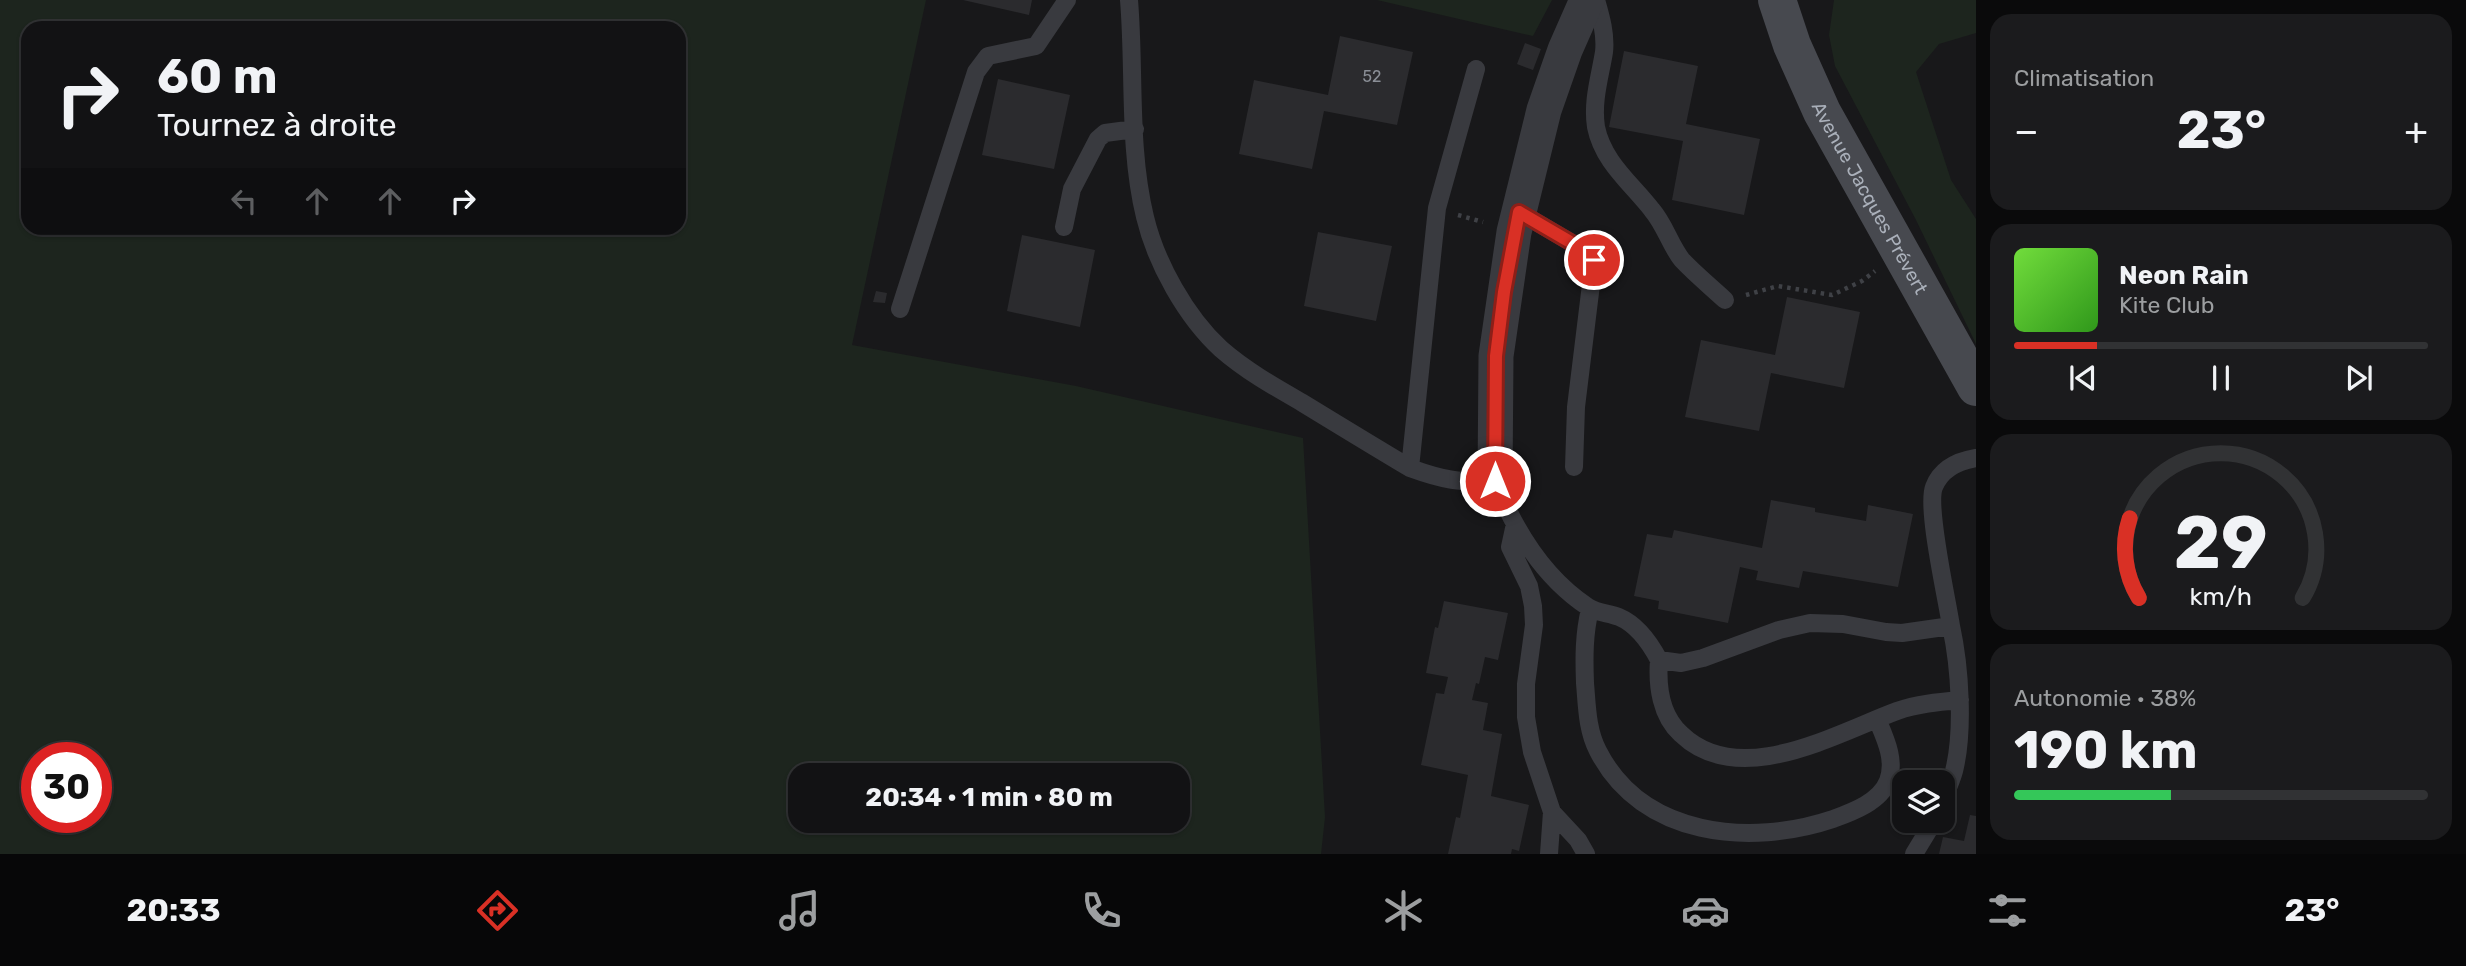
<!DOCTYPE html>
<html lang="fr">
<head>
<meta charset="utf-8">
<style>
  :root { --surface:#121214; --page:#1b1b1d; --text:#f1f3f6; --muted:#9c9ea0; --line:#313234; --accent:#d93025 }
  body { margin:0; font-family:Rubik,sans-serif; background:var(--page); color:var(--text); height:100vh; display:flex; flex-direction:column; font-size:26px; white-space:nowrap }
  * { box-sizing:border-box; margin:0 }
  p { font-size:23px; color:var(--muted) }
  .icon { flex:none; width:38px; height:38px; fill:none; stroke:currentColor; stroke-width:2; stroke-linecap:round; stroke-linejoin:round }
  .map { position:relative; flex:1; overflow:hidden }
  .details { display:flex; flex-direction:column; gap:14px; padding:14px; background:#0a0a0b; width:490px }
  .details>* { flex:none }
  .guide { position:absolute; left:21px; top:21px; width:665px; height:214px; border-radius:21px; box-shadow:0 2px 5px #0004,0 0 0 2px var(--line); background:#121214; color:var(--text); overflow:hidden }
  .buttons { position:absolute; left:1892px; top:770px; display:grid; gap:14px }
  .buttons a { display:grid; place-items:center; width:63px; height:63px; border-radius:14px; background:var(--surface); box-shadow:0 2px 5px #0004,0 0 0 2px var(--line); font-size:35px }
  .speed { position:absolute; left:21px; top:742px; display:flex; gap:14px; font-size:35px; font-weight:700; text-align:center }
  .speed>* { display:grid; place-content:center; width:91px; height:91px; border-radius:50%; background:var(--surface); box-shadow:0 2px 5px #0004,0 0 0 2px var(--line); line-height:1 }
  .speed .limit { border:10px solid #d22; background:#fff; color:#111 }
  .pin { position:absolute; display:grid; place-items:center; width:60px; height:60px; color:#fff; margin:-30px; border:4px solid #fff; border-radius:50%; box-shadow:0 2px 7px #0007 }
  .me { position:absolute; width:77px; margin:-38px; rotate:0deg; stroke-linejoin:round; filter:drop-shadow(0 0 5px #0008) }
  .turn { display:flex; align-items:center; gap:24px; height:147px; padding:0 21px; font-size:32px }
  .turn .icon { width:91px; height:91px; stroke-width:2.5 }
  .turn b { display:block; font-size:49px; line-height:60px }
  .lanes { display:flex; align-items:center; height:66px; padding:0 21px; background:#0003; justify-content:center; gap:35px; direction:ltr }
  .lanes .off { opacity:.35 }
  .big { font-size:52px; font-weight:700; line-height:1.1 }
  .details .tile { flex:1; display:flex; flex-direction:column; justify-content:center; gap:10px; min-width:0; padding:0 24px; border-radius:21px; background:var(--page) }
  .details .dial { align-items:center; gap:0 }
  .dial svg { height:182px; overflow:visible; fill:none; stroke:var(--line); stroke-width:7; stroke-linecap:round; text-anchor:middle }
  .dial text { fill:var(--text); stroke:none }
  .song { display:flex; align-items:center; gap:21px }
  .cover { width:84px; height:84px; border-radius:10px; background:linear-gradient(135deg,hsl(100 70% 55%),hsl(110 70% 35%)) }
  .played { height:7px; border-radius:4px; background:linear-gradient(90deg,var(--accent) 20%,var(--line) 20%) }
  .keys { display:flex; justify-content:space-around; direction:ltr }
  .heat { display:flex; justify-content:space-between; align-items:center; font-size:38px; direction:ltr }
  .charge { height:10px; border-radius:5px; background:linear-gradient(90deg,#34c759 38%,var(--line) 0) }
  .trip { position:absolute; left:788px; top:763px; width:402px; height:70px; border-radius:21px; background:var(--surface); box-shadow:0 2px 5px #0004,0 0 0 2px var(--line); font-weight:700; line-height:70px; text-align:center }
  .menu { display:flex; height:112px; justify-content:space-around; align-items:center; background:#070708; color:var(--muted) }
  .menu .icon { width:49px; height:49px }
  .menu .selected { color:var(--accent) }
  .menu b { font-size:32px; color:var(--text) }
  main { display:flex; flex:1; min-height:0 }
  .map>svg:first-child { display:block }
  .green { fill:#1d251e; fill-rule:evenodd }
  .building { fill:#2b2b2e }
  .lines { fill:none; stroke-linecap:round; stroke-linejoin:round }
  .path { stroke:#3f4146; stroke-width:4.5; stroke-dasharray:3.5 5; stroke-linecap:butt }
  .lane { stroke:#393a3f; stroke-width:18 }
  .street { stroke:#393a3f; stroke-width:35 }
  .secondary { stroke:#47494f; stroke-width:38 }
  .route-casing { stroke:#8d1f18; stroke-width:18 }
  .route { stroke:#d93025; stroke-width:12 }
  .labels { text-anchor:middle; dominant-baseline:central; stroke-width:7; stroke-linejoin:round; paint-order:stroke }
  .number-label { font-size:16px; fill:#8a8e96 }
  .street-label { font-size:19px; fill:#aab0ba; stroke:#131315 }
</style>
</head>
<body>
<main>
<div class="map">
<svg width="1976" height="854" viewBox="0 0 1976 854">
  <rect width="100%" height="100%" fill="#18181a"/>
  <path class="green" d="M 0,0 L 926,0 L 852,345 L 1076,386 L 1303,438 L 1325,817 L 1321,854 L 0,854 ZM 679,28 L 679,228 L 28,228 L 28,28 ZM 37,758 L 96,758 L 96,817 L 37,817 ZM 800,775 L 1178,775 L 1178,821 L 800,821 Z
    M 1377,0 L 1552,0 L 1533,36 Z
    M 1834,0 L 1976,0 L 1976,33 L 1939,44 L 1916,72 L 1951,180 L 1976,219 L 1976,344 L 1916,220 L 1835,66 L 1829,35 Z"/>
  <path class="building" d="M 963,0 L 1032,0 L 1029,15 Z
    M 1340,36 L 1413,52 L 1397,125 L 1324,111 L 1312,169 L 1239,154 L 1254,80 L 1328,95 Z
    M 1525,43 L 1541,49 L 1533,70 L 1517,64 Z
    M 1624,51 L 1698,66 L 1686,124 L 1760,139 L 1744,215 L 1672,200 L 1683,141 L 1609,127 Z
    M 998,79 L 1070,95 L 1054,169 L 982,155 Z
    M 1318,232 L 1392,246 L 1376,321 L 1304,306 Z
    M 1022,235 L 1095,250 L 1080,327 L 1007,311 Z
    M 876,291 L 887,293 L 885,303 L 873,302 Z
    M 1787,297 L 1860,312 L 1844,388 L 1771,373 L 1759,431 L 1685,417 L 1701,340 L 1775,355 Z
    M 1771,500 L 1815,508 L 1815,512 L 1866,521 L 1868,505 L 1913,514 L 1898,587 L 1803,571 L 1799,588 L 1756,580 L 1758,571 L 1740,567 L 1728,623 L 1658,609 L 1659,601 L 1634,596 L 1647,534 L 1672,538 L 1674,530 L 1762,548 Z
    M 1444,601 L 1508,613 L 1498,660 L 1485,657 L 1479,684 L 1476,683 L 1472,700 L 1488,703 L 1483,730 L 1502,734 L 1491,796 L 1529,805 L 1519,851 L 1512,849 L 1511,854 L 1448,854 L 1456,817 L 1460,818 L 1468,775 L 1421,765 L 1436,693 L 1444,694 L 1448,677 L 1426,673 L 1435,627 L 1438,628 Z
    M 1970,815 L 1976,816 L 1976,854 L 1939,854 L 1943,837 L 1964,841 Z"/>
  <g class="lines">
    <path class="path" d="M 1458,215 L 1483,222
      M 1746,295 L 1778,286 L 1832,295 L 1862,281 L 1875,271"/>
    <path class="lane" d="M 1129,0 C 1135,72 1128,147 1145,217 C 1156,263 1186,317 1221,349 C 1245,370 1273,386 1301,402 C 1337,424 1373,446 1410,468 C 1443,480 1460,483 1495,481 C 1514,529 1544,578 1588,607 C 1597,613 1609,613 1619,617 C 1638,625 1650,643 1659,660 L 1681,663 L 1703,658 L 1779,630 L 1810,623 L 1843,624 L 1886,632 L 1902,633 L 1951,626 C 1960,667 1964,731 1954,771 C 1951,782 1946,792 1942,802
      M 1596,0 C 1601,17 1606,35 1604,52 C 1600,77 1592,101 1596,127 C 1603,162 1631,183 1652,210 C 1665,225 1670,245 1682,260 C 1695,274 1711,287 1725,300
      M 1519,212 L 1589,253 L 1594,260 L 1576,407 L 1574,467
      M 1064,227 L 1072,189 L 1098,139 L 1105,133 L 1135,129
      M 900,309 L 976,72 L 988,56 L 1036,46 L 1067,0
      M 1410,468 L 1437,208 L 1476,69
      M 1515,524 L 1510,547 L 1529,586 L 1533,606 L 1534,625 L 1526,684 L 1526,717 L 1532,752 L 1552,812 L 1549,854
      M 1590,609 C 1584,634 1584,657 1585,683 C 1587,706 1587,730 1598,751 C 1642,837 1750,847 1833,819 C 1852,812 1880,802 1888,781 C 1896,760 1885,738 1877,719
      M 1951,626 C 1947,599 1926,507 1934,487 C 1941,469 1958,461 1976,458
      M 1659,660 C 1657,686 1661,716 1681,734 C 1739,790 1835,734 1897,711 C 1917,704 1938,702 1960,700
      M 1552,812 L 1578,840 L 1586,854
      M 1914,854 L 1934,821"/>
    <path class="street" d="M 1495,481 L 1496,356 L 1514,232 L 1544,110 L 1565,50 L 1587,0"/>
    <path class="secondary" id="s1" d="M 1777,0 L 1792,45 L 1822,112 L 1976,387"/>
  </g>
  <g class="lines">
    <g class="route-casing">
      <path id="route" d="M 1495,481 L 1496,356 L 1504,292 L 1519,212 L 1589,253 L 1594,260"/>
    </g>
    <use href="#route" class="route"/>
  </g>
  <g class="labels">
    <g class="number-label">
      <text x="1372" y="76">52</text>
    </g>
    <g class="street-label">
      <text stroke="none"><textPath href="#s1" startOffset="219">Avenue Jacques Prévert</textPath></text>
    </g>
  </g>
</svg>
<div class="buttons">
<a><svg class="icon" aria-label="layers" viewBox="0 0 24 24"><path d="M12 4l9 5-9 5-9-5zM3 14l9 5 9-5"/></svg></a>
</div>
<div class="speed"><div class="limit">30</div></div>
<div class="pin" style="left:1594px;top:260px;background:#d93025"><svg class="icon" aria-label="arrive" viewBox="0 0 24 24"><path d="M6 21V4h12l-3 4 3 4H6"/></svg></div>
<svg class="me" style="left:1495px;top:481px" viewBox="-20 -20 40 40"><circle r="17" fill="#d93025" stroke="#fff" stroke-width="3"/><path d="M0-11L8 9 0 5-8 9z" fill="#fff"/></svg>
<div class="trip">20:34 · 1 min · 80 m</div>
<div class="guide">
<div class="turn"><svg class="icon" aria-label="right" viewBox="0 0 24 24"><path d="M7 20v-9h11M14 6l5 5-5 5"/></svg><div><b>60 m</b>Tournez à droite</div></div>
<div class="lanes"><svg class="icon off" aria-label="left" viewBox="0 0 24 24"><path d="M17 20v-9H6M10 6l-5 5 5 5"/></svg><svg class="icon off" aria-label="ahead" viewBox="0 0 24 24"><path d="M12 20V5M6 11l6-6 6 6"/></svg><svg class="icon off" aria-label="ahead" viewBox="0 0 24 24"><path d="M12 20V5M6 11l6-6 6 6"/></svg><svg class="icon" aria-label="right" viewBox="0 0 24 24"><path d="M7 20v-9h11M14 6l5 5-5 5"/></svg></div>
</div>
</div>
<section class="details">
<div class="tile"><p>Climatisation</p>
<div class="heat"><a>−</a><b class="big">23°</b><a>+</a></div>
</div>
<div class="tile">
<div class="song"><i class="cover"></i><div><b>Neon Rain</b><p>Kite Club</p></div></div>
<div class="played"></div>
<div class="keys"><svg class="icon" aria-label="previous" viewBox="0 0 24 24"><path d="M18 5L8 12l10 7zM5 5v14"/></svg><svg class="icon" aria-label="pause" viewBox="0 0 24 24"><path d="M8 5v14M16 5v14"/></svg><svg class="icon" aria-label="next" viewBox="0 0 24 24"><path d="M6 5l10 7-10 7zM19 5v14"/></svg></div>
</div>
<div class="tile dial"><svg viewBox="0 0 100 80">
<path d="M14 69A42 42 0 1 1 86 69"/>
<path d="M14 69A42 42 0 0 1 10 34" stroke="#d93025"/>
<text x="50" y="56" font-size="32" font-weight="700">29</text>
<text x="50" y="72" font-size="11">km/h</text>
</svg></div>
<div class="tile"><p>Autonomie · 38%</p><b class="big">190 km</b><div class="charge"></div></div>
</section>
</main>
<nav class="menu">
<b>20:33</b>
<svg class="icon selected" aria-label="directions" viewBox="0 0 24 24"><path d="M12 3l9 9-9 9-9-9zM9 14v-3h6M13 9l2 2-2 2"/></svg>
<svg class="icon" aria-label="music" viewBox="0 0 24 24"><path d="M9 18V5l10-2v13"/><circle cx="6" cy="18" r="3"/><circle cx="16" cy="16" r="3"/></svg>
<svg class="icon" aria-label="phone" viewBox="0 0 24 24"><path d="M5 4h4l2 5-3 2q2 4 5 5l2-3 5 2v4C11 20 4 13 5 4z"/></svg>
<svg class="icon" aria-label="climate" viewBox="0 0 24 24"><path d="M12 3v18M4 7l16 10M4 17L20 7"/></svg>
<svg class="icon" aria-label="car" viewBox="0 0 24 24"><path d="M5 17H2v-5l4-1 3-4h7l3 4 3 1v5h-3M9 17h6M6 11h13"/><circle cx="7" cy="17" r="2"/><circle cx="17" cy="17" r="2"/></svg>
<svg class="icon" aria-label="filters" viewBox="0 0 24 24"><path d="M4 7h16M4 17h16"/><circle cx="9" cy="7" r="2"/><circle cx="15" cy="17" r="2"/></svg>
<b>23°</b>
</nav>
</body>
</html>
